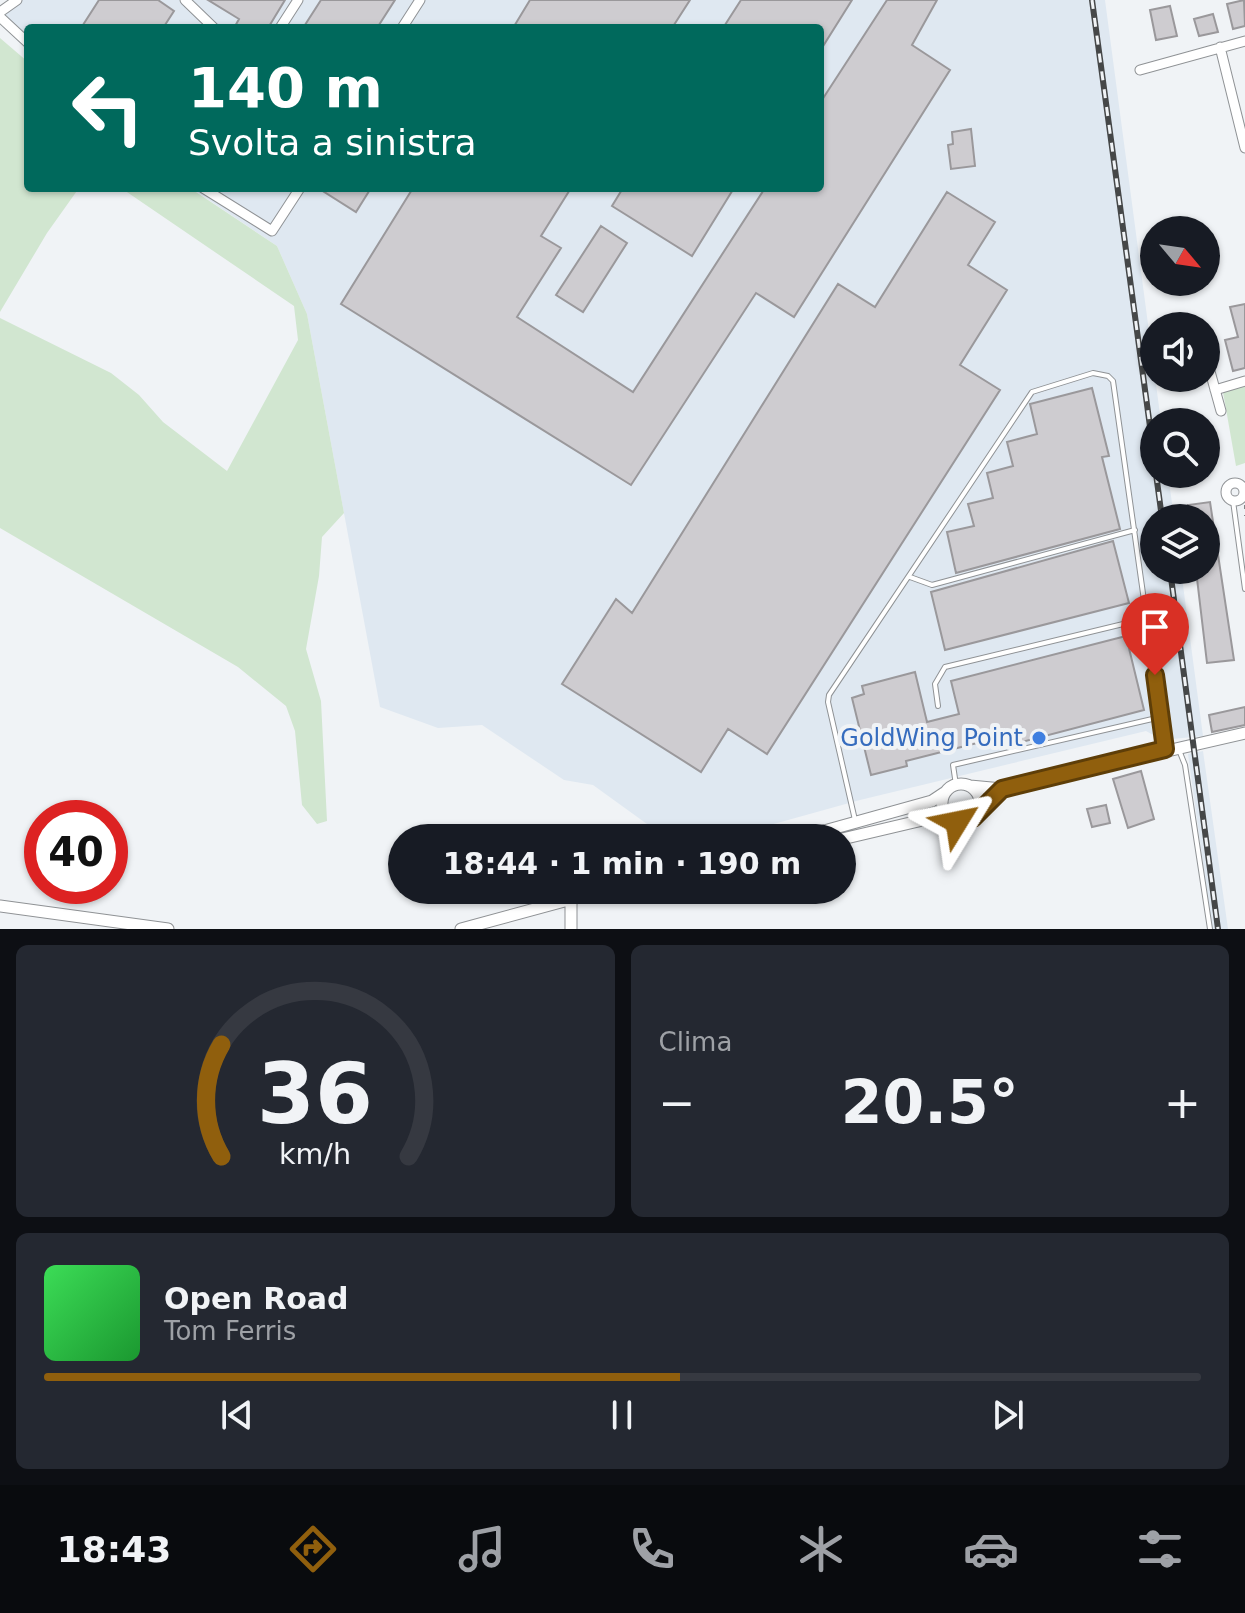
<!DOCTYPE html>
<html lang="it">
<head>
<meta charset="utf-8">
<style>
  :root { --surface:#171b24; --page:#242831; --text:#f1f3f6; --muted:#9ea1a6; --line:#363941; --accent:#905f0d }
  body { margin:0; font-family:"DejaVu Sans",sans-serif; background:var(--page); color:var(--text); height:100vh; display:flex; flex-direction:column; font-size:30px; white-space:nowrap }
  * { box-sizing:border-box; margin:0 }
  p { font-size:26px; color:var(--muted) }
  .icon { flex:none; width:44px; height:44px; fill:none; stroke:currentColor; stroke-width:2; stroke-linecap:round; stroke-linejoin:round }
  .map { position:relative; height:929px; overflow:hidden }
  .details { display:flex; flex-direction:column; gap:16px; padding:16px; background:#0d0f14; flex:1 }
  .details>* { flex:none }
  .top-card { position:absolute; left:24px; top:24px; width:800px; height:168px; border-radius:8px; box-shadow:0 2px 6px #0004; background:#00695c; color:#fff; overflow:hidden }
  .needle { width:52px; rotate:119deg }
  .controls { position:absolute; left:1140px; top:216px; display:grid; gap:16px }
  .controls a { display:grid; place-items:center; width:80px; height:80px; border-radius:50%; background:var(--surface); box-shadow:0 2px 6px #0004; font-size:40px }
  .speed { position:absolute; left:24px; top:800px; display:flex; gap:16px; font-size:40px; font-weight:700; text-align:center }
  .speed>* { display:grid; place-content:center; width:104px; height:104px; border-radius:50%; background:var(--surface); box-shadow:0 2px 6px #0004; line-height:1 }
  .speed .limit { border:12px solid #d22; background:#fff; color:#111 }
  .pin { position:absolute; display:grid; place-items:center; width:68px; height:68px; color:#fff; margin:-82px -34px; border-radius:50% 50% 50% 0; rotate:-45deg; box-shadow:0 0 8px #0007 }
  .pin .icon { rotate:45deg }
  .me { position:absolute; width:88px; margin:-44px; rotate:55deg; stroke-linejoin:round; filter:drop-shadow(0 0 6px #0008) }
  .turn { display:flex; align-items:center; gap:28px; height:168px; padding:0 32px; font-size:36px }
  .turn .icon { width:104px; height:104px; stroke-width:2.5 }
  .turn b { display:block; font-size:56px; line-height:68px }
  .big { font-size:60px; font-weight:600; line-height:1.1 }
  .details .tile { flex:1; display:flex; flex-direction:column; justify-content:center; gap:12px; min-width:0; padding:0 28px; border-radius:12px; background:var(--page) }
  .details .dial { align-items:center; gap:0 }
  .dial svg { height:208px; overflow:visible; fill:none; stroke:var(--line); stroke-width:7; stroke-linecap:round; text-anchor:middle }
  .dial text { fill:var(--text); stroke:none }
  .song { display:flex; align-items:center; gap:24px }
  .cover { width:96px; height:96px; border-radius:12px; background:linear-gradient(135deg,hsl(130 70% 55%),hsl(130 70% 35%)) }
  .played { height:8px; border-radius:4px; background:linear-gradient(90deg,var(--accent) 55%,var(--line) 55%) }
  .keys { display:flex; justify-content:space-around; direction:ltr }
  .heat { display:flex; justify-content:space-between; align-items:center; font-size:44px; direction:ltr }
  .details .tiles { flex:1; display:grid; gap:16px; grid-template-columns:1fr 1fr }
  .tile:last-child { grid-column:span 2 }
  .trip { position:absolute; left:388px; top:824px; width:468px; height:80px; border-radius:40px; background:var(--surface); box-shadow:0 2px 6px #0004; font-weight:600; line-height:80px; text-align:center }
  .dock { display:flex; height:128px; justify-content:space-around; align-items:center; background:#090b0e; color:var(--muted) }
  .dock .icon { width:56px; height:56px }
  .dock .active { color:var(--accent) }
  .dock b { font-size:36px; color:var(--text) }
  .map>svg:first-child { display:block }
  .built { fill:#dfe8f1 }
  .green { fill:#d1e6d0 }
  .building { fill:#ceccd0; stroke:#9a989b; stroke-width:2 }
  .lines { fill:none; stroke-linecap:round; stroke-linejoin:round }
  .service-casing { stroke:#8f9295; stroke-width:6 }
  .minor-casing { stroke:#8f9295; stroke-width:11 }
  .tertiary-casing { stroke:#8f9295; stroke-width:13 }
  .path { stroke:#828486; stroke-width:2; stroke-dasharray:4 6; stroke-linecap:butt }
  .service { stroke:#fff; stroke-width:4 }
  .minor { stroke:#fff; stroke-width:9 }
  .tertiary { stroke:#fff; stroke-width:11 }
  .rail-casing { stroke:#454748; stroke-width:6 }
  .rail { stroke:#f0f3f6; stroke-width:3; stroke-dasharray:9; stroke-linecap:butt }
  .route-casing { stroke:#5e3e08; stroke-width:20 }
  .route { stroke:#905f0d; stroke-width:14 }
  .shop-dot { fill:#3f7fe0; stroke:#f0f3f6; stroke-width:3 }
  .labels { text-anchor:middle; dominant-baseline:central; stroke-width:8; stroke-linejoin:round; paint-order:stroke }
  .shop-label { font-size:24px; fill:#366cbe; stroke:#f0f3f6; text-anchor:end }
</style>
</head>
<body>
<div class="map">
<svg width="1245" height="929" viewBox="0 0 1245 929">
  <rect width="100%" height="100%" fill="#f0f3f6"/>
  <path class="built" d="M 20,0 L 1105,0 L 1161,422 L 1154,422 L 1154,474 L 1168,474 L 1174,518 L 1154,518 L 1154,570 L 1181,570 L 1203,736 L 1162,740 L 1146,731 L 860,800 L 723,838 L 646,838 L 647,824 L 593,785 L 564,780 L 482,725 L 438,728 L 380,707 L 307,314 L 277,246 L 191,188 L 820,188 L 820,28 L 28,28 L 28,49 L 0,23 L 0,16 Z
    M 1203,751 L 1228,929 L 1212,929 L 1188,754 Z"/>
  <path class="green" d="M 0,38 L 28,62 L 28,188 L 79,188 L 47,233 L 0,312 Z
    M 121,188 L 190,188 L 277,246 L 307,314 L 344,513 L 322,537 L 319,576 L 306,649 L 321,701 L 327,821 L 317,824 L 302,805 L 295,731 L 286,706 L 238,667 L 0,528 L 0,318 L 111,373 L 139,395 L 163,422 L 227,471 L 298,340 L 294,306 Z
    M 1245,385 L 1245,463 L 1236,466 L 1223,392 Z"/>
  <path class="building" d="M 99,0 L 158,0 L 174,11 L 163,28 L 81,28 Z
    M 208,0 L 285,0 L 268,28 L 234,28 L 239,19 Z
    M 321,0 L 395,0 L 377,28 L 303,28 Z
    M 530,0 L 690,0 L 672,28 L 513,28 Z
    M 741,0 L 852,0 L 820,51 L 820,28 L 723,28 Z
    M 887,0 L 937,0 L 912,45 L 950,70 L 794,317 L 756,293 L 631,485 L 341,304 L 413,188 L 571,188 L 541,236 L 561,248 L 517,317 L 633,392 L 765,188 L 820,188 L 820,103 Z
    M 1244,0 L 1245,26 L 1233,29 L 1227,4 Z
    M 1170,6 L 1177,36 L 1156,40 L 1150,10 Z
    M 1213,14 L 1218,32 L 1199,36 L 1194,19 Z
    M 971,129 L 975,166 L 951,169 L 948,145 L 953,144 L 952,132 Z
    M 318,188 L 371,188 L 356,212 Z
    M 623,188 L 734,188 L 692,256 L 612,206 Z
    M 947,192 L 995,222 L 968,265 L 1007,290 L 960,365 L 1000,390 L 767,754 L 728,729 L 701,772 L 562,684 L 616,599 L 632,613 L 838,284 L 875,307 Z
    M 601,226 L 627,243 L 583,312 L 556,295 Z
    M 1245,304 L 1245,368 L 1233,371 L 1225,340 L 1238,337 L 1230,307 Z
    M 1092,388 L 1109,456 L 1102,457 L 1120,529 L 956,573 L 947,532 L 974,526 L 968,504 L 993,498 L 987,473 L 1013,466 L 1007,442 L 1037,434 L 1030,404 Z
    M 1210,502 L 1234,660 L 1207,663 L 1196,570 L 1206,570 L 1206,518 L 1189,518 L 1188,505 Z
    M 1113,541 L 1129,603 L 945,650 L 931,592 Z
    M 1126,636 L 1144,710 L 999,748 L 998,742 L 982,746 L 981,742 L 906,761 L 907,766 L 871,775 L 852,698 L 864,694 L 862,686 L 915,672 L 927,722 L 959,714 L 951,681 Z
    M 1245,707 L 1245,725 L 1212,732 L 1209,715 Z
    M 1141,771 L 1154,819 L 1128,828 L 1113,779 Z
    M 1106,805 L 1110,823 L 1092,827 L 1087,809 Z"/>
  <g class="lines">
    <g class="service-casing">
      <path id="service" d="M 1233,501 L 1245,589
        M 910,577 L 932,585 L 1135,530
        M 938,706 L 935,684 L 945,667 L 1148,618
        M 1179,750 L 1185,765 L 1210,929
        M 956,785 L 953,765 L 1161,717
        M 855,820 L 828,702 L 829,695 L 1032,392 L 1093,373 L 1108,376 L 1113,381 L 1165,749"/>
    </g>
    <g class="minor-casing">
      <path id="minor" d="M 185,0 L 214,28
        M 0,12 L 17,0
        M 0,17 L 28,43
        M 280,28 L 298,0
        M 402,28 L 420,0
        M 1220,47 L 1245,148
        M 1140,70 L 1245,41
        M 203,188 L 272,231 L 300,188
        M 1206,357 L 1221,411
        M 1215,390 L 1245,381
        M1226 492a9 9 0 1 1 18 0a9 9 0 1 1-18 0Z"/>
    </g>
    <g class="tertiary-casing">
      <path id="tertiary" d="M942 803a19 19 0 1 1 38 0a19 19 0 1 1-38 0Z
        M 970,786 L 1002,789 L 1245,733
        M 799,838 L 932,801 L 944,793
        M 842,839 L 927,819 L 948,818
        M 571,899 L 571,929
        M 0,906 L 168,929
        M 461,929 L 605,890"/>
    </g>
    <path class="path" d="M 1245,505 L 1245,516"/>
    <use href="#service" class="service"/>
    <use href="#minor" class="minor"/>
    <use href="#tertiary" class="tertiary"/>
    <g class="rail-casing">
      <path id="rail" d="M 1092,0 L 1154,456
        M 1156,474 L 1162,518
        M 1170,570 L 1218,929"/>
    </g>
    <use href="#rail" class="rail"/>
  </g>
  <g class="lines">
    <g class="route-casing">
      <path id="route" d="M 957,822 L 973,818 L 1002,789 L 1165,749 L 1155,675"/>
    </g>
    <use href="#route" class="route"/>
  </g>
  <circle class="shop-dot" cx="1039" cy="738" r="8"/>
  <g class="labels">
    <g class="shop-label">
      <text x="1023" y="738">GoldWing Point</text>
    </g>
  </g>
</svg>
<div class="controls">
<a><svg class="needle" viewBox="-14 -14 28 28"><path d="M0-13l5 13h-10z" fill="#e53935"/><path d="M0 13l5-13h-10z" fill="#9ea1a6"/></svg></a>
<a><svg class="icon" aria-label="sound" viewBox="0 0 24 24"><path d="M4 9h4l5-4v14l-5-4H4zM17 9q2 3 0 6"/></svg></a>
<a><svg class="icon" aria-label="search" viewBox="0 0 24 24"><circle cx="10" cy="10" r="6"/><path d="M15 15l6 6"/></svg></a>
<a><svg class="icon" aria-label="layers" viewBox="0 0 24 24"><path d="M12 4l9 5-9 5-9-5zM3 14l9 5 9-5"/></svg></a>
</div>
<div class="speed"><div class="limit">40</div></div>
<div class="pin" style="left:1155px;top:675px;background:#d93025"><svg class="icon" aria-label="arrive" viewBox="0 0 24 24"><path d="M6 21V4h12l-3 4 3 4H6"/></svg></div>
<svg class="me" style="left:957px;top:822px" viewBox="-20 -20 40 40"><path d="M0-17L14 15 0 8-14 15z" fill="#905f0d" stroke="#fff" stroke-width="4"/></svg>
<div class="trip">18:44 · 1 min · 190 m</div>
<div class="top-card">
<div class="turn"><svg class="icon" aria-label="left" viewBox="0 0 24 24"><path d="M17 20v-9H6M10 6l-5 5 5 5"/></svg><div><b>140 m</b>Svolta a sinistra</div></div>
</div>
</div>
<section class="details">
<div class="tiles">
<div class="tile dial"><svg viewBox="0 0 100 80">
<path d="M14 69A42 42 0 1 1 86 69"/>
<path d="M14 69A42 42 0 0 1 14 26" stroke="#905f0d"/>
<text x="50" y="56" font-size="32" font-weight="700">36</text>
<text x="50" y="72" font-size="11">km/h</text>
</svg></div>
<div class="tile"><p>Clima</p>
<div class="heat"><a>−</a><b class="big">20.5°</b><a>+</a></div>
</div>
<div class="tile">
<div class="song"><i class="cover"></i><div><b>Open Road</b><p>Tom Ferris</p></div></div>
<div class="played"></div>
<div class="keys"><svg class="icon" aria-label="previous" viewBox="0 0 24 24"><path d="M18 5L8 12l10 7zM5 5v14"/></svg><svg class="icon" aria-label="pause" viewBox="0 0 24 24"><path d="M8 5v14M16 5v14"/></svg><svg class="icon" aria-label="next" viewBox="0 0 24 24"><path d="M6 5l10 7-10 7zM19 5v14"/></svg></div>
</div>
</div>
</section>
<nav class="dock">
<b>18:43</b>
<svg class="icon active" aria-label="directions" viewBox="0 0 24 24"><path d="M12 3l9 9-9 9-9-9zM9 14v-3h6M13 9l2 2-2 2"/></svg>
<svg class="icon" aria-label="music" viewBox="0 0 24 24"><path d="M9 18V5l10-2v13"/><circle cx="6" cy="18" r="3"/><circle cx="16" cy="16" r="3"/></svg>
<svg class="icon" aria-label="phone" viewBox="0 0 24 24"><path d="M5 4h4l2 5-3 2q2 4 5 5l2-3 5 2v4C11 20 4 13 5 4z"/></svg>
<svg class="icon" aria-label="climate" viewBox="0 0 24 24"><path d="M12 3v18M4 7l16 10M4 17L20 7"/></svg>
<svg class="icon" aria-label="car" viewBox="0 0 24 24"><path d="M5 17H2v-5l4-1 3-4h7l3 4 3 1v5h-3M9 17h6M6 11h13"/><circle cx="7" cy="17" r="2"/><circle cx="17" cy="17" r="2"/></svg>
<svg class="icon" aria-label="filters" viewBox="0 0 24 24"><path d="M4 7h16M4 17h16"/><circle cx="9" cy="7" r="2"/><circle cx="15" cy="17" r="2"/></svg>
</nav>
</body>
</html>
